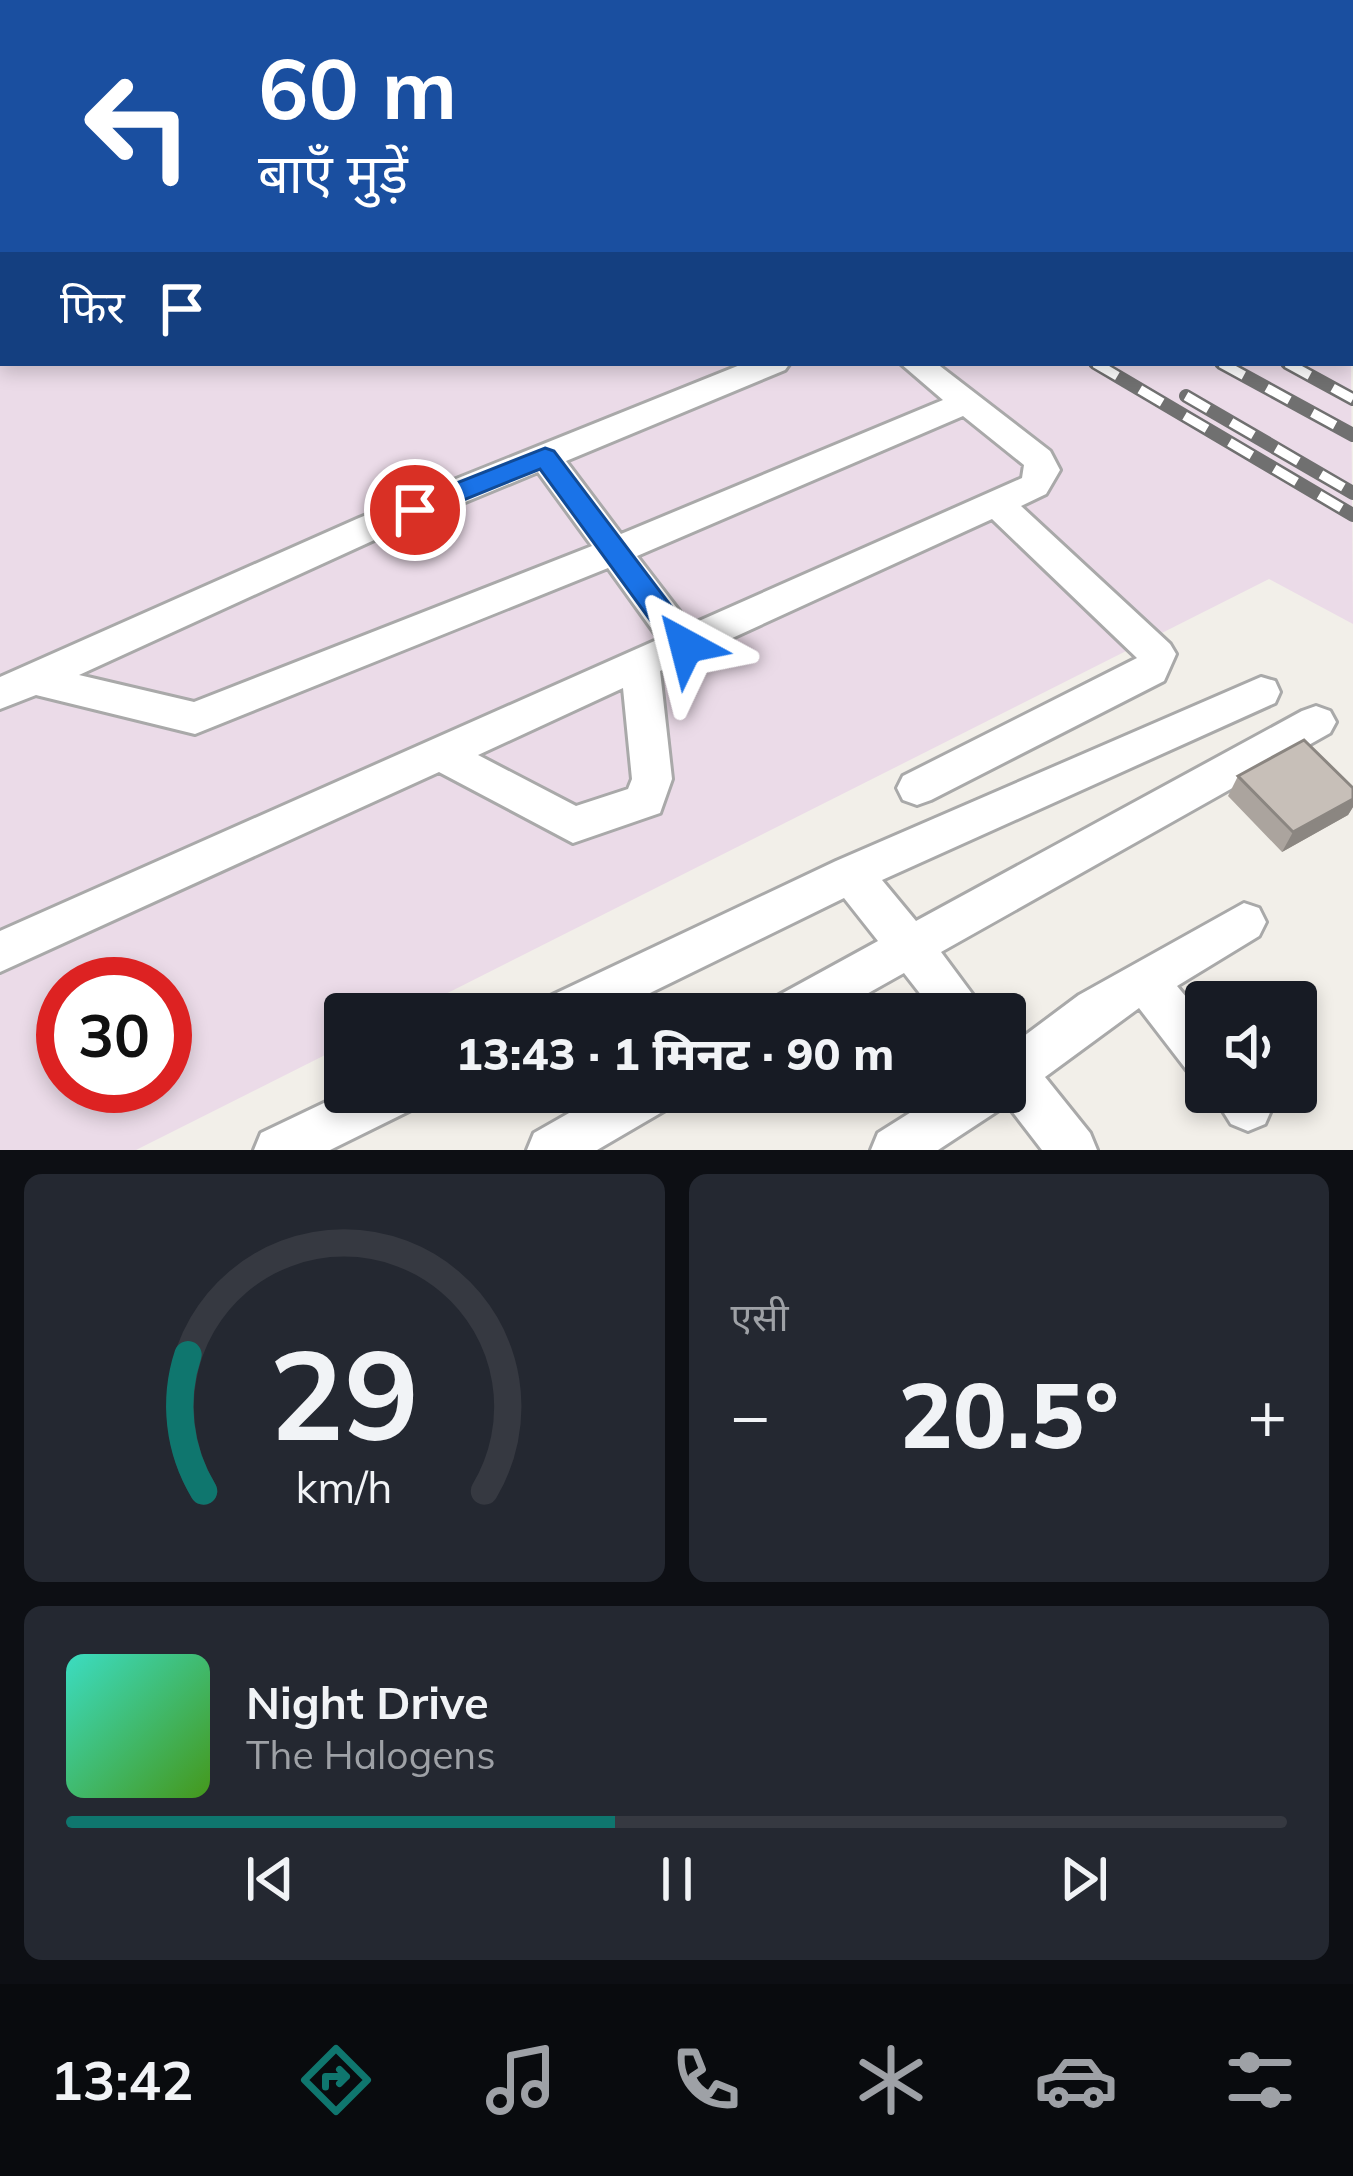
<!DOCTYPE html>
<html lang="hi">
<head>
<meta charset="utf-8">
<style>
  :root { --surface:#171b24; --page:#242831; --text:#f1f3f6; --muted:#9ea1a6; --line:#363941; --accent:#0f766e }
  body { margin:0; font-family:Mulish,"Noto Sans Devanagari",sans-serif; background:var(--page); color:var(--text); height:100vh; display:flex; flex-direction:column; font-size:45px; white-space:nowrap }
  * { box-sizing:border-box; margin:0 }
  p { font-size:39px; color:var(--muted) }
  .icon { flex:none; width:66px; height:66px; fill:none; stroke:currentColor; stroke-width:2; stroke-linecap:round; stroke-linejoin:round }
  .map { position:relative; height:1150px; overflow:hidden }
  .sheet { display:flex; flex-direction:column; gap:24px; padding:24px; background:#0d0f14; flex:1 }
  .sheet>* { flex:none }
  .guide { position:absolute; left:0px; top:0px; width:1353px; height:366px; box-shadow:0 6px 18px #0003; background:#1a4fa0; color:#fff; overflow:hidden }
  .buttons { position:absolute; left:1185px; top:981px; display:grid; gap:24px }
  .buttons a { display:grid; place-items:center; width:132px; height:132px; border-radius:12px; background:var(--surface); box-shadow:0 6px 18px #0003; font-size:60px }
  .speed { position:absolute; left:36px; top:957px; display:flex; gap:24px; font-size:60px; font-weight:700; text-align:center }
  .speed>* { display:grid; place-content:center; width:156px; height:156px; border-radius:50%; background:var(--surface); box-shadow:0 6px 18px #0003; line-height:1 }
  .speed .limit { border:18px solid #d22; background:#fff; color:#111 }
  .pin { position:absolute; display:grid; place-items:center; width:102px; height:102px; color:#fff; margin:-51px; border:6px solid #fff; border-radius:50%; box-shadow:0 3px 12px #0007 }
  .me { position:absolute; width:132px; margin:-66px; rotate:322deg; stroke-linejoin:round; filter:drop-shadow(0 0 9px #0008) }
  .turn { display:flex; align-items:center; gap:42px; height:252px; padding:0 60px; font-size:54px }
  .turn .icon { width:156px; height:156px; stroke-width:2.5 }
  .turn b { display:block; font-size:84px; line-height:102px }
  .then { display:flex; align-items:center; height:114px; padding:0 60px; background:#0003; gap:24px; font-size:45px }
  .big { font-size:90px; font-weight:800; line-height:1.1 }
  .sheet .widget { flex:1; display:flex; flex-direction:column; justify-content:center; gap:18px; min-width:0; padding:0 42px; border-radius:18px; background:var(--page) }
  .sheet .dial { align-items:center; gap:0 }
  .dial svg { height:312px; overflow:visible; fill:none; stroke:var(--line); stroke-width:7; stroke-linecap:round; text-anchor:middle }
  .dial text { fill:var(--text); stroke:none }
  .song { display:flex; align-items:center; gap:36px }
  .cover { width:144px; height:144px; border-radius:18px; background:linear-gradient(135deg,hsl(170 70% 55%),hsl(100 70% 35%)) }
  .played { height:12px; border-radius:6px; background:linear-gradient(90deg,var(--accent) 45%,var(--line) 45%) }
  .keys { display:flex; justify-content:space-around; direction:ltr }
  .heat { display:flex; justify-content:space-between; align-items:center; font-size:66px; direction:ltr }
  .sheet .tiles { flex:1; display:grid; gap:24px; grid-template-columns:1fr 1fr }
  .widget:last-child { grid-column:span 2 }
  .trip { position:absolute; left:324px; top:993px; width:702px; height:120px; border-radius:12px; background:var(--surface); box-shadow:0 6px 18px #0003; font-weight:800; line-height:120px; text-align:center }
  .tabs { display:flex; height:192px; justify-content:space-around; align-items:center; background:#090b0e; color:var(--muted) }
  .tabs .icon { width:84px; height:84px }
  .tabs .current { color:var(--accent) }
  .tabs b { font-size:54px; color:var(--text) }
  .map>svg:first-child { display:block }
  .industrial { fill:#ebdbe8; fill-rule:evenodd }
  .lines { fill:none; stroke-linecap:round; stroke-linejoin:round }
  .minor-casing { stroke:#a9a9a9; stroke-width:6 }
  .minor { fill:#fff; fill-rule:evenodd }
  .rail-far1-casing { stroke:#707070; stroke-width:9 }
  .rail-casing { stroke:#707070; stroke-width:14 }
  .rail-far1 { stroke:#fff; stroke-width:6; stroke-dasharray:20; stroke-linecap:butt }
  .rail { stroke:#fff; stroke-width:9; stroke-dasharray:26; stroke-linecap:butt }
  .wall { fill:#aba49e }
  .shaded-wall { fill:#8b8681 }
  .building { fill:#c7bfb8; stroke:#8b8681; stroke-width:3 }
  .route { fill:#1a73e8; stroke:#114b97; stroke-width:3 }
</style>
</head>
<body>
<div class="map">
<svg width="1353" height="1150" viewBox="0 0 1353 1150">
  <rect width="100%" height="100%" fill="#f2efe9"/>
  <path class="industrial" d="M 0,0 L 850,0 L 856,3 L 3,3 L 3,363 L 1350,363 L 1350,234 L 1353,624 L 1269,579 L 406,1014 L 345,1014 L 345,1045 L 136,1150 L 0,1150 ZM 63,984 L 165,984 L 165,1086 L 63,1086 Z"/>
  <g class="lines">
    <g class="minor-casing">
      <path id="minor" d="M 843,0 L 871,0 L 873,3 L 845,3 Z
        M 1353,84 L 1353,100 L 1350,101 L 1350,85 Z
        M 0,175 L 3,176 L 3,193 L 0,192 Z
        M 1350,218 L 1353,218 L 1353,236 L 1350,236 Z
        M 745,363 L 790,363 L 785,370 L 566,461 L 621,534 L 943,400 L 900,363 L 936,363 L 1050,451 L 1060,470 L 1046,494 L 1021,506 L 1170,644 L 1176,654 L 1164,681 L 931,800 L 917,805 L 903,800 L 897,788 L 903,776 L 1137,658 L 992,519 L 660,671 L 672,779 L 660,813 L 573,843 L 439,772 L 0,972 L 0,931 L 659,639 L 608,568 L 195,734 L 36,695 L 0,709 L 0,677 L 359,518 ZM 963,416 L 1024,465 L 1022,478 L 690,625 L 637,556 ZM 538,472 L 592,546 L 194,702 L 79,675 L 383,536 ZM 623,688 L 632,779 L 628,789 L 576,806 L 478,755 Z
        M 1261,677 L 1275,681 L 1280,692 L 1275,703 L 882,880 L 916,921 L 1302,711 L 1316,706 L 1330,711 L 1336,722 L 1330,733 L 941,952 L 987,1014 L 936,1014 L 904,973 L 831,1014 L 765,1014 L 772,999 L 878,941 L 844,898 L 607,1014 L 537,1014 L 544,999 L 836,861 Z
        M 1244,903 L 1259,908 L 1266,922 L 1259,936 L 1177,986 L 1206,1021 L 1206,1079 L 1189,1073 L 1139,1008 L 1045,1077 L 1090,1133 L 1097,1150 L 1042,1150 L 1005,1102 L 1002,1108 L 938,1150 L 871,1150 L 878,1133 L 943,1092 L 1005,1092 L 1005,1043 L 1012,1045 L 1079,995 Z
        M 347,1092 L 422,1092 L 415,1108 L 330,1150 L 254,1150 L 261,1133 Z
        M 606,1092 L 676,1092 L 669,1108 L 597,1150 L 527,1150 L 534,1133 Z
        M 1211,1092 L 1265,1092 L 1272,1108 L 1265,1124 L 1248,1131 L 1231,1124 Z"/>
    </g>
    <use href="#minor" class="minor"/>
    <g class="rail-far1-casing">
      <path id="rail-far1" d="M 440,0 L 446,3
        M 482,0 L 488,3
        M 547,0 L 553,3
        M 582,0 L 588,3
        M 640,0 L 647,3
        M 678,0 L 685,3
        M 985,0 L 992,3"/>
    </g>
    <g class="rail-casing">
      <path id="rail" d="M 1095,363 L 1353,515
        M 1221,363 L 1353,435
        M 1287,363 L 1353,399
        M 1186,396 L 1353,493"/>
    </g>
    <use href="#rail-far1" class="rail-far1"/>
    <use href="#rail" class="rail"/>
  </g>
  <path class="wall" d="M 0,0 L 3,3 L 3,131 L 0,130 Z
    M 1238,776 L 1353,788 L 1353,807 L 1348,815 L 1282,852 L 1228,796 Z"/>
  <path class="shaded-wall" d="M 1353,799 L 1353,807 L 1348,815 L 1282,852 L 1293,832 Z"/>
  <path class="building" d="M 0,0 L 196,0 L 207,3 L 3,3 L 3,97 L 0,96 Z
    M 1304,740 L 1353,788 L 1353,799 L 1293,832 L 1238,776 Z"/>
  <path class="route" d="M 545,448 L 554,451 L 696,639 L 700,646 L 696,654 L 675,654 L 540,469 L 424,516 L 415,519 L 402,510 L 406,503 Z"/>
</svg>
<div class="buttons">
<a><svg class="icon" aria-label="sound" viewBox="0 0 24 24"><path d="M4 9h4l5-4v14l-5-4H4zM17 9q2 3 0 6"/></svg></a>
</div>
<div class="speed"><div class="limit">30</div></div>
<div class="pin" style="left:415px;top:510px;background:#d93025"><svg class="icon" aria-label="arrive" viewBox="0 0 24 24"><path d="M6 21V4h12l-3 4 3 4H6"/></svg></div>
<svg class="me" style="left:686px;top:646px" viewBox="-20 -20 40 40"><path d="M0-17L14 15 0 8-14 15z" fill="#1a73e8" stroke="#fff" stroke-width="4"/></svg>
<div class="trip">13:43 · 1 मिनट · 90 m</div>
<div class="guide">
<div class="turn"><svg class="icon" aria-label="left" viewBox="0 0 24 24"><path d="M17 20v-9H6M10 6l-5 5 5 5"/></svg><div><b>60 m</b>बाएँ मुड़ें</div></div>
<div class="then">फिर<svg class="icon" aria-label="arrive" viewBox="0 0 24 24"><path d="M6 21V4h12l-3 4 3 4H6"/></svg></div>
</div>
</div>
<section class="sheet">
<div class="tiles">
<div class="widget dial"><svg viewBox="0 0 100 80">
<path d="M14 69A42 42 0 1 1 86 69"/>
<path d="M14 69A42 42 0 0 1 10 34" stroke="#0f766e"/>
<text x="50" y="56" font-size="32" font-weight="700">29</text>
<text x="50" y="72" font-size="11">km/h</text>
</svg></div>
<div class="widget"><p>एसी</p>
<div class="heat"><a>−</a><b class="big">20.5°</b><a>+</a></div>
</div>
<div class="widget">
<div class="song"><i class="cover"></i><div><b>Night Drive</b><p>The Halogens</p></div></div>
<div class="played"></div>
<div class="keys"><svg class="icon" aria-label="previous" viewBox="0 0 24 24"><path d="M18 5L8 12l10 7zM5 5v14"/></svg><svg class="icon" aria-label="pause" viewBox="0 0 24 24"><path d="M8 5v14M16 5v14"/></svg><svg class="icon" aria-label="next" viewBox="0 0 24 24"><path d="M6 5l10 7-10 7zM19 5v14"/></svg></div>
</div>
</div>
</section>
<nav class="tabs">
<b>13:42</b>
<svg class="icon current" aria-label="directions" viewBox="0 0 24 24"><path d="M12 3l9 9-9 9-9-9zM9 14v-3h6M13 9l2 2-2 2"/></svg>
<svg class="icon" aria-label="music" viewBox="0 0 24 24"><path d="M9 18V5l10-2v13"/><circle cx="6" cy="18" r="3"/><circle cx="16" cy="16" r="3"/></svg>
<svg class="icon" aria-label="phone" viewBox="0 0 24 24"><path d="M5 4h4l2 5-3 2q2 4 5 5l2-3 5 2v4C11 20 4 13 5 4z"/></svg>
<svg class="icon" aria-label="climate" viewBox="0 0 24 24"><path d="M12 3v18M4 7l16 10M4 17L20 7"/></svg>
<svg class="icon" aria-label="car" viewBox="0 0 24 24"><path d="M5 17H2v-5l4-1 3-4h7l3 4 3 1v5h-3M9 17h6M6 11h13"/><circle cx="7" cy="17" r="2"/><circle cx="17" cy="17" r="2"/></svg>
<svg class="icon" aria-label="filters" viewBox="0 0 24 24"><path d="M4 7h16M4 17h16"/><circle cx="9" cy="7" r="2"/><circle cx="15" cy="17" r="2"/></svg>
</nav>
</body>
</html>
